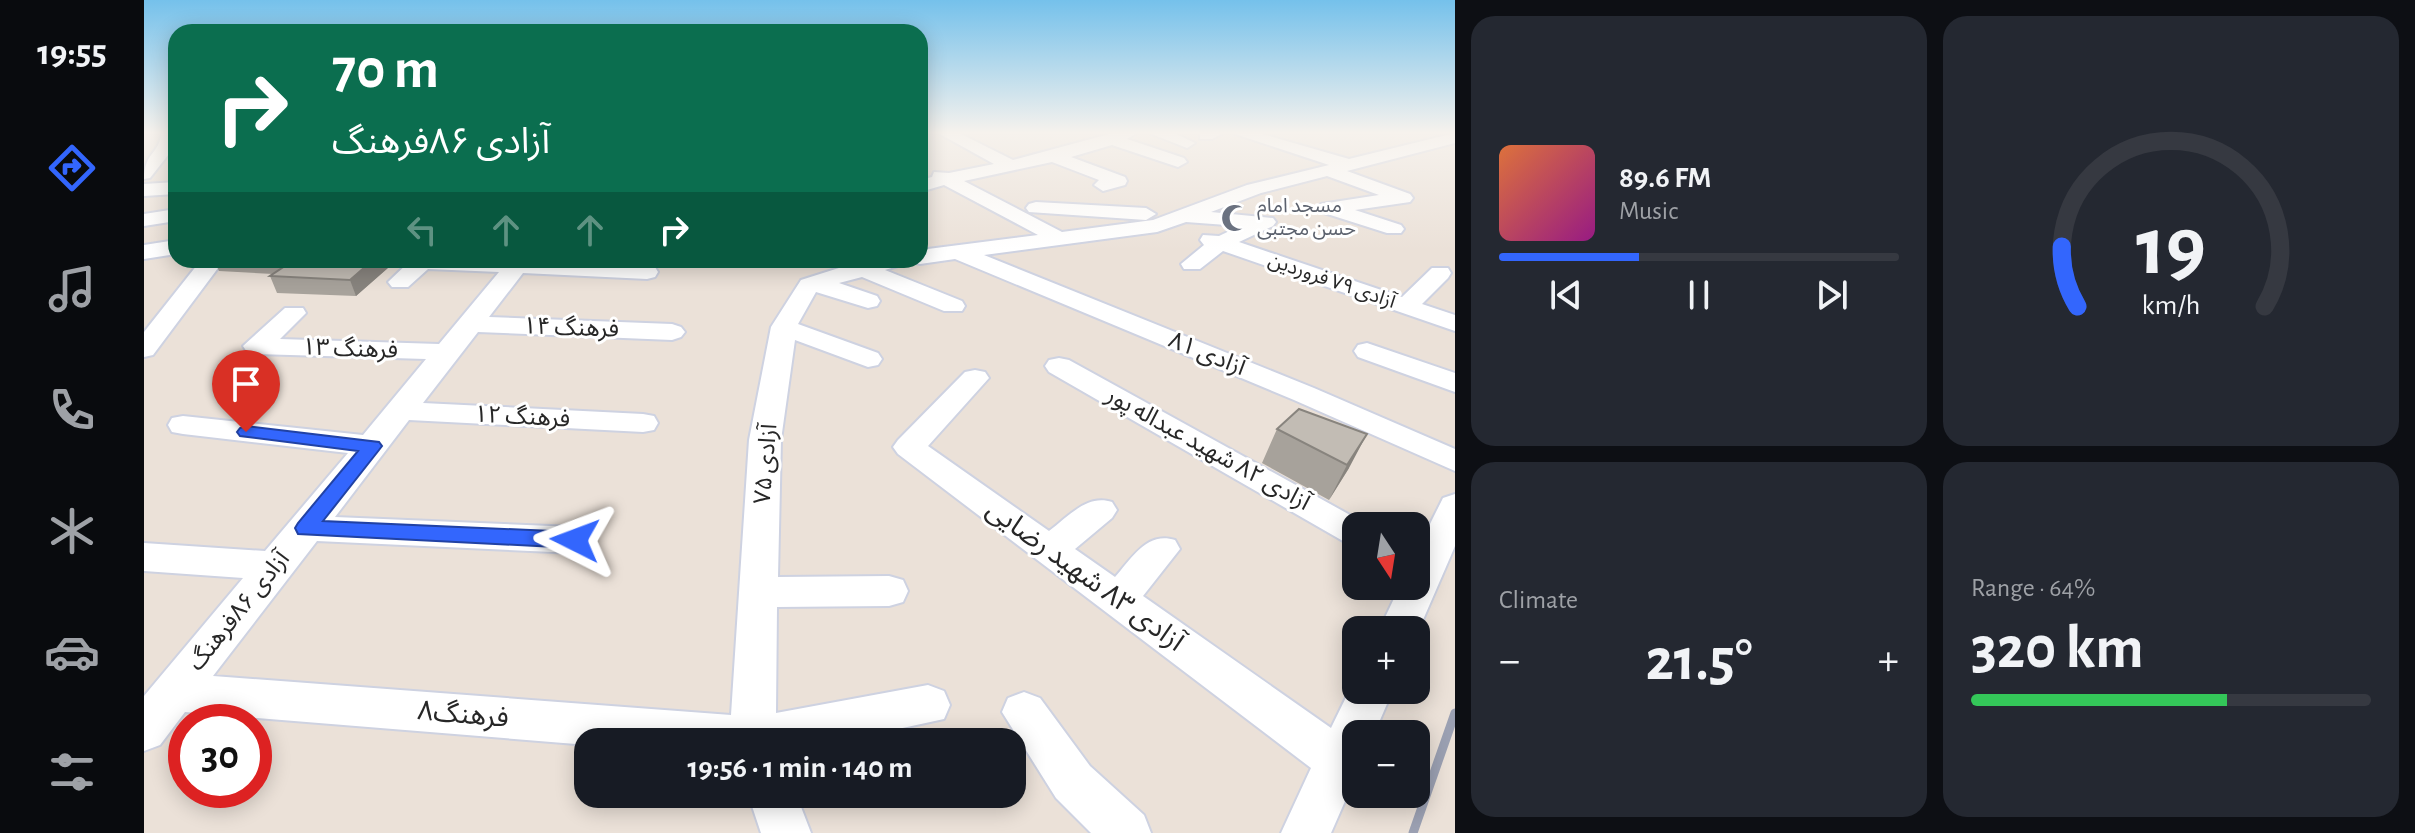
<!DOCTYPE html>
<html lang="en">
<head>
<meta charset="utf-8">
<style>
  :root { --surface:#171b24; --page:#242831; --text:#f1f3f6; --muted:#9ea1a6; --line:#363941; --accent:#3366fd }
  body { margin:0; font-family:"Alegreya Sans","Noto Sans Arabic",sans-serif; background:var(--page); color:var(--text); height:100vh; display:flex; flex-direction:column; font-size:30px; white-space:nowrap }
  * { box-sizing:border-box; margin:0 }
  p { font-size:26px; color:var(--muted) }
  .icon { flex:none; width:44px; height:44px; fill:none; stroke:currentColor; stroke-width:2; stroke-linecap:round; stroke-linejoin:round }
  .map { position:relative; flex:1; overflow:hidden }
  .drawer { display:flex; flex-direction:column; gap:16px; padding:16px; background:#0d0f14; width:960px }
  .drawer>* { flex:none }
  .top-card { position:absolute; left:24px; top:24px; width:760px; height:244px; border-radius:24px; box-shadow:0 4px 20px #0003; background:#0b6e4f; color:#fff; overflow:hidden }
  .needle { width:52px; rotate:168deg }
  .buttons { position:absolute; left:1198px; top:512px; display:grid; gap:16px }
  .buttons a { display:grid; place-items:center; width:88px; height:88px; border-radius:16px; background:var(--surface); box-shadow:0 4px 20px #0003; font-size:40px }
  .speed { position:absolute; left:24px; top:704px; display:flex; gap:16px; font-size:40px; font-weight:700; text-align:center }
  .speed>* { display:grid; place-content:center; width:104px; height:104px; border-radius:50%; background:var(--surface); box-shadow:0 4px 20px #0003; line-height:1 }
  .speed .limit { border:12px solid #d22; background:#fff; color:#111 }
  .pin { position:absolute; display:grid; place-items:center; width:68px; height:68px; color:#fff; margin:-82px -34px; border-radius:50% 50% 50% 0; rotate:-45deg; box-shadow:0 0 8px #0007 }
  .pin .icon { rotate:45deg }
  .me { position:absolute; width:88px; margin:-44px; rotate:273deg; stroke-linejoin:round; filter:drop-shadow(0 0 6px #0008) }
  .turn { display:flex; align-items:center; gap:28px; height:168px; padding:0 32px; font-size:36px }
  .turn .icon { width:104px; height:104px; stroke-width:2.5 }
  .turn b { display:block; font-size:56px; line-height:68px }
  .lanes { display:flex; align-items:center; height:76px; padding:0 32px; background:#0003; justify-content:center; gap:40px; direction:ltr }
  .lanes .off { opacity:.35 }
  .big { font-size:60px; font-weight:600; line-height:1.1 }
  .drawer .card { flex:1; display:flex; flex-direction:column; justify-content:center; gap:12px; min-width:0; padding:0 28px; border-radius:24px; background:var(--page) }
  .drawer .dial { align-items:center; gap:0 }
  .dial svg { height:208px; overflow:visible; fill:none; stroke:var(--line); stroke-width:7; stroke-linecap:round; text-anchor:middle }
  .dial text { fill:var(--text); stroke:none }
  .song { display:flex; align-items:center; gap:24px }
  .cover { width:96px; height:96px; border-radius:12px; background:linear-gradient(135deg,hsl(20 70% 55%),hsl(310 70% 35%)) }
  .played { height:8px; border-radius:4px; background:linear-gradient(90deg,var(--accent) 35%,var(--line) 35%) }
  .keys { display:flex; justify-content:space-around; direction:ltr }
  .heat { display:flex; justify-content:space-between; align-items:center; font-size:44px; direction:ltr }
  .charge { height:12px; border-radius:6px; background:linear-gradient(90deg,#34c759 64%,var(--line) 0) }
  .drawer .tiles { flex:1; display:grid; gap:16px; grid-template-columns:repeat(2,1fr) }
  .trip { position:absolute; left:430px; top:728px; width:452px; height:80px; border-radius:24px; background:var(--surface); box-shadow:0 4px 20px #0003; font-weight:600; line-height:80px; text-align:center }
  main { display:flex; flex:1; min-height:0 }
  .menu { display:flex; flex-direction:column; width:144px; justify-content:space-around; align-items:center; background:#090b0e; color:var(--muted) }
  .menu .icon { width:56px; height:56px }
  .menu .active { color:var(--accent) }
  .menu b { font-size:36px; color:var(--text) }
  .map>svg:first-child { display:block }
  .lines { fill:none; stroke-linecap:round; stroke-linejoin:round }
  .minor-casing { stroke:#ced2e1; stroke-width:4 }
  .minor { fill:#fff; fill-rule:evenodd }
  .rail { stroke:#9ba0b2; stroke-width:9 }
  .wall { fill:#a7a29b }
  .shaded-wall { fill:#88847e }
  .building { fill:#c2bcb4; stroke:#88847e; stroke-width:2 }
  .route { fill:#3366fd; stroke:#2142a4; stroke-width:2 }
  .labels { text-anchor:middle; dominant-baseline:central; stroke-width:6; stroke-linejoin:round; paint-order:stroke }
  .far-worship-label { font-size:20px; fill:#5b616d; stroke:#fff; text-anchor:start }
  .far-street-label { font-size:20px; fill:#272727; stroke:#fff }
  .street-label { font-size:24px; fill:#272727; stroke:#fff }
  .near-street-label { font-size:28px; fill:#272727; stroke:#fff }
</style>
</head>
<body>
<main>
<nav class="menu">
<b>19:55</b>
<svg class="icon active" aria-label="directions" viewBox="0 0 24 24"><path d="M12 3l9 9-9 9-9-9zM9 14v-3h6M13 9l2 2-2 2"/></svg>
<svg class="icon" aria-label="music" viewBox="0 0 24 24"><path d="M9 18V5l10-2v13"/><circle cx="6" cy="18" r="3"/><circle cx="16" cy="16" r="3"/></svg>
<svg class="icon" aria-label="phone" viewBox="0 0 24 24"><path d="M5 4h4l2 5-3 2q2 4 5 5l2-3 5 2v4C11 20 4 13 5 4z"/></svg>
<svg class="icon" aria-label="climate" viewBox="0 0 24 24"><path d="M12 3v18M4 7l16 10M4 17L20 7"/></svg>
<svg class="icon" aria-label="car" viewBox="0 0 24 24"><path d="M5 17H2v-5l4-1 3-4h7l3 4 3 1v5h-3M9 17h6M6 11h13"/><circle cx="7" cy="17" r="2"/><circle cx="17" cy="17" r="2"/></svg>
<svg class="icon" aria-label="filters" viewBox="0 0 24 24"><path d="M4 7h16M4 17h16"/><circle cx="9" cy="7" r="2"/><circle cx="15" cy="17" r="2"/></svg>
</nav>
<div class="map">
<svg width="1311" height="833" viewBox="0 0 1311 833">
  <rect width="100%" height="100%" fill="#ebe1d8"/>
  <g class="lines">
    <g class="minor-casing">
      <path id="minor" d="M 17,133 L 32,133 L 32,145 L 6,178 L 0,179 C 0,152 16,154 17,133 Z
        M 794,133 L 815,133 L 869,160 L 969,133 L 993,133 L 983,139 L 1040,158 L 1043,162 L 1034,167 L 968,145 L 927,157 L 981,177 L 983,181 L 981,185 L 959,191 L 950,185 L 955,180 L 908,162 L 820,181 L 918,232 L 1009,220 L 1103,185 L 1185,165 L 1088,133 L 1115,133 L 1205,159 L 1311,133 L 1311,143 L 1203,171 L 1266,194 L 1269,198 L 1266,202 L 1211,210 L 1257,225 L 1260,229 L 1257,233 L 1243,233 L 1177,212 L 1174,208 L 1177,204 L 1235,195 L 1183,176 L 1117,193 L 1067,212 L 1129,218 L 1132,222 L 1129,226 L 1095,242 L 1258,297 L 1288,268 L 1304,268 L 1307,273 L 1304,278 L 1278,304 L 1311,315 L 1311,331 L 1079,251 L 1056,269 L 1040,269 L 1037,264 L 1060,245 L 1056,240 L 1059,235 L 1075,236 L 1096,226 L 1042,222 L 1013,232 L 840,255 L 1170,388 L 1311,449 L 1311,471 L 1150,400 L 811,259 L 776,264 L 768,262 L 776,260 L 776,250 L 894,235 L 800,185 L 776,192 L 776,180 L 788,177 L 790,172 L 805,173 L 850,164 Z
        M 1005,133 L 1030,133 L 1051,143 L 1043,148 Z
        M 1056,133 L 1079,133 L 1068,139 L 1056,139 Z
        M 32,182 L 32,194 L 0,196 L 0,184 Z
        M 892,202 L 1002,208 L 1012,214 L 1002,220 L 885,212 L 882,208 L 885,204 Z
        M 32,209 L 32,221 L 0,226 L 0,214 Z
        M 32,240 L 32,254 L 0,259 L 0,245 Z
        M 57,260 L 80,260 L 9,355 L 0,357 L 0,332 Z
        M 267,260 L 386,260 L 511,267 L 514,272 L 511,277 L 503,279 L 379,273 L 345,317 L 528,324 L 537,327 L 541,332 L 537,337 L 528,340 L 334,332 L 279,403 L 499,414 L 510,416 L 514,423 L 510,430 L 499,432 L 265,420 L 191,517 L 431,527 L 444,531 L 449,540 L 444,549 L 431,553 L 173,541 L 69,676 L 587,715 L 605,440 L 627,327 L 657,280 L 717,261 L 760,260 L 757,265 L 741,270 L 818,301 L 821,306 L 818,311 L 800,311 L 718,277 L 695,283 L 733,296 L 736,301 L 733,306 L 724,308 L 672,292 L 654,324 L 734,353 L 738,359 L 734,365 L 724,367 L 651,340 L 637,440 L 634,577 L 745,576 L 759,580 L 764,591 L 759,602 L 745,606 L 633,607 L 632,713 L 784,685 L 800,691 L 806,705 L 800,719 L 694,742 L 444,742 L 444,745 L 41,712 L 16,745 L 0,751 L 0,696 L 99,578 L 0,571 L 0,543 L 121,551 L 204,453 L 39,434 L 28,432 L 24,425 L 28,418 L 39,416 L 219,435 L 282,359 L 112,354 L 103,352 L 99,346 L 141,308 L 159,308 L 162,313 L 136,339 L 295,344 L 355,272 L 284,269 L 264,287 L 248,287 L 244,282 Z
        M 1223,343 L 1311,373 L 1311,392 L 1214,357 L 1210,351 L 1214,345 Z
        M 915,358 L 925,360 L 1226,526 L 1212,526 L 1212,545 L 1199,541 L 905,372 L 901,366 L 905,360 Z
        M 831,370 L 841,372 L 845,378 L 784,446 L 905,531 C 925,516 943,494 968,502 L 973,510 L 968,518 L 931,549 L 971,577 C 988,558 1003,531 1031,540 L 1036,549 L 999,596 L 1187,728 L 1212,677 L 1212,690 L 1249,690 L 1230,734 L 1212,734 L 1212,776 L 1187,833 L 1137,833 L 1167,768 L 754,454 L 749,447 L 754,440 L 821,372 Z
        M 1311,494 L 1311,546 L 1272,636 L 1272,630 L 1235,630 L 1256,586 L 1272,586 L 1272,552 L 1299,498 Z
        M 880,692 L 896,698 L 946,766 L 1000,815 L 1007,833 L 947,833 L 912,798 L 858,712 L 864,698 Z
        M 604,794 L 652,794 L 667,833 L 617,833 Z"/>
    </g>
    <use href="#minor" class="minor"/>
    <path class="rail" d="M 1269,833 L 1311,713"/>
  </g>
  <path class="wall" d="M 70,260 L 253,260 L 212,296 L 133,293 L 126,276 L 129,274 L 75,271 Z
    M 1155,409 L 1205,468 L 1185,500 L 1118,463 L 1133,429 Z"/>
  <path class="shaded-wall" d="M 229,260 L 253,260 L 212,296 L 206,280 Z
    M 1223,434 L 1205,468 L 1185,500 L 1203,465 Z"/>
  <path class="building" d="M 150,260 L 229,260 L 206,280 L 126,276 Z
    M 1155,409 L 1223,434 L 1203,465 L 1133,429 Z"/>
  <linearGradient id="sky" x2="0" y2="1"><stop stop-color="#75c1eb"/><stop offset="0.53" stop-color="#f6f2ed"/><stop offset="1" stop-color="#f6f2ed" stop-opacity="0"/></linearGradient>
  <rect width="1311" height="250" fill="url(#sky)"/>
  <path class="route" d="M 102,426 L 235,442 L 238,446 L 235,450 L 179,521 L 431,532 L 439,535 L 442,540 L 439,546 L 431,548 L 154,534 L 151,528 L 154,523 L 214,451 L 96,436 L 93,432 L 96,428 Z"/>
  <defs>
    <g id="mosque-bare" transform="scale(2.16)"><path d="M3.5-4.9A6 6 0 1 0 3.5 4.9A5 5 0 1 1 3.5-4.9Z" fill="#6b7280" stroke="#fff" stroke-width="2.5" paint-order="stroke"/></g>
  </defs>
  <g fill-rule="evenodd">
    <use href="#mosque-bare" x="1091" y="218"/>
  </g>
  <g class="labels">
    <g class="far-worship-label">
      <text x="1113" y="206">مسجد امام<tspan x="1113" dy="23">حسن مجتبی</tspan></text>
    </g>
    <g class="far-street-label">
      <text transform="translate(1188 281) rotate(19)">آزادی ۷۹ فروردین</text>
    </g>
    <g class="street-label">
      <text transform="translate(427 328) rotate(2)">فرهنگ ۱۴</text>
      <text transform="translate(206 349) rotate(2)">فرهنگ ۱۳</text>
      <text transform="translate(1063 354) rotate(22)">آزادی ۸۱</text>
      <text transform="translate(378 417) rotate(3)">فرهنگ ۱۲</text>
      <text transform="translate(1064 449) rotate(29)">آزادی ۸۲ شهید عبداله پور</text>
      <text transform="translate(622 464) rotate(-85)">آزادی ۷۵</text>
      <text transform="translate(95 611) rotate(-51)">آزادی ۸۶فرهنگ</text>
    </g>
    <g class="near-street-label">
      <text transform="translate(941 576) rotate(36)">آزادی ۸۳ شهید رضایی</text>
      <text transform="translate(319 715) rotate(5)">فرهنگ۸</text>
    </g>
  </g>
</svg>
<div class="buttons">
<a><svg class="needle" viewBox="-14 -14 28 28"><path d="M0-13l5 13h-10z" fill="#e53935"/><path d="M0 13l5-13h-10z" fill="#9ea1a6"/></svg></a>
<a>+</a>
<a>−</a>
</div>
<div class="speed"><div class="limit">30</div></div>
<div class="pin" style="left:102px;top:432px;background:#d93025"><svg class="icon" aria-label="arrive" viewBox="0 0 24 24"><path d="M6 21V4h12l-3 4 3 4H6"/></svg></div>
<svg class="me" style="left:431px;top:540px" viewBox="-20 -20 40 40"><path d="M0-17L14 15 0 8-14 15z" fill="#3366fd" stroke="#fff" stroke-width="4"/></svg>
<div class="trip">19:56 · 1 min · 140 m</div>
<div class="top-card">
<div class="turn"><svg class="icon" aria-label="right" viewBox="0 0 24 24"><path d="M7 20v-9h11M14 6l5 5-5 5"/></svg><div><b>70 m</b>آزادی ۸۶فرهنگ</div></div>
<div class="lanes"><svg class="icon off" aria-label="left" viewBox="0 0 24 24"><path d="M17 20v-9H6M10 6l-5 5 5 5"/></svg><svg class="icon off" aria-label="ahead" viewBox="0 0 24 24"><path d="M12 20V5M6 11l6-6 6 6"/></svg><svg class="icon off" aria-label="ahead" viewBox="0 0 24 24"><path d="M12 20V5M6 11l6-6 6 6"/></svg><svg class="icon" aria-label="right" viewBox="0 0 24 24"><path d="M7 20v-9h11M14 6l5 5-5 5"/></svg></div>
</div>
</div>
<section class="drawer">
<div class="tiles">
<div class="card">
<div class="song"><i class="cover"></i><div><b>89.6 FM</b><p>Music</p></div></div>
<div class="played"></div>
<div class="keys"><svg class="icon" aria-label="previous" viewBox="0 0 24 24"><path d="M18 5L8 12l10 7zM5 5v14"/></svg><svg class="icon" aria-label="pause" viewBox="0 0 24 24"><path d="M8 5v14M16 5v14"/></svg><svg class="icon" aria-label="next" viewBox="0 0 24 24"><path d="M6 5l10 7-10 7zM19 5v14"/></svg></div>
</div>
<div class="card dial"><svg viewBox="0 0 100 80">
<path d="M14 69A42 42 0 1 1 86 69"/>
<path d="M14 69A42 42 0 0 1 8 46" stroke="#3366fd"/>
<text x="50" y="56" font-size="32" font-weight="700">19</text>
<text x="50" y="72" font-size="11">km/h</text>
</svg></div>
<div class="card"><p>Climate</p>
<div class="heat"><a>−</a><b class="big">21.5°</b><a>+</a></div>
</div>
<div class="card"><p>Range · 64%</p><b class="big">320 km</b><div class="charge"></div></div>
</div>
</section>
</main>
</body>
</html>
